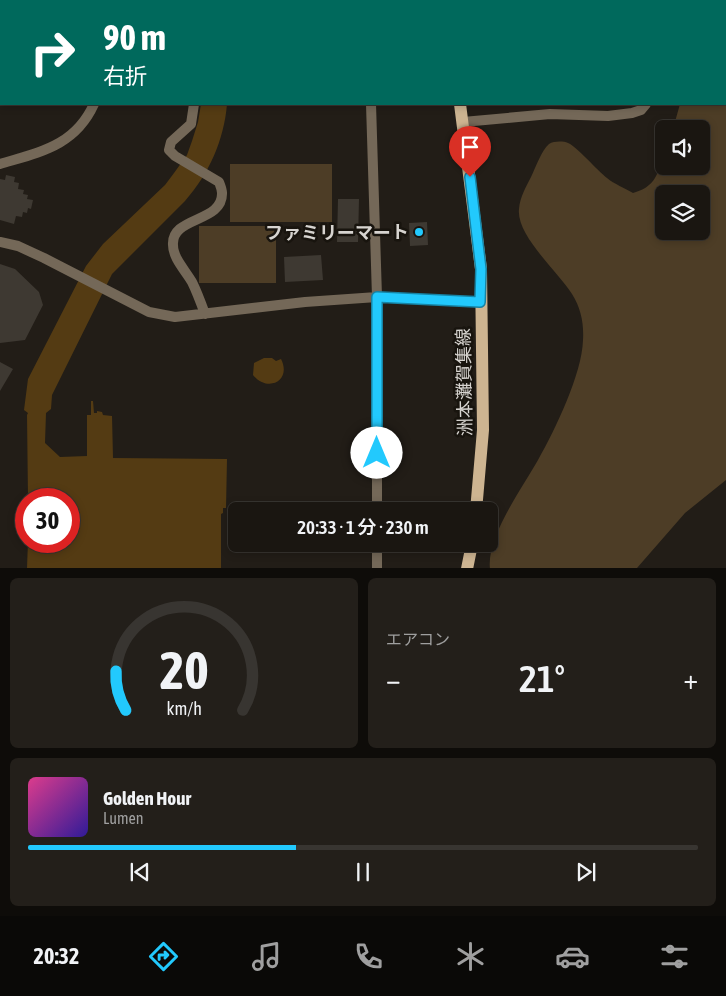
<!DOCTYPE html>
<html lang="ja">
<head>
<meta charset="utf-8">
<style>
  :root { --surface:#1a1611; --page:#231f1a; --text:#f1f3f6; --muted:#9f9f9f; --line:#383531; --accent:#22c9fd }
  body { margin:0; font-family:"Asap Condensed","Noto Sans JP",sans-serif; background:var(--page); color:var(--text); height:100vh; display:flex; flex-direction:column; font-size:19px; white-space:nowrap }
  * { box-sizing:border-box; margin:0 }
  p { font-size:16px; color:var(--muted) }
  .icon { flex:none; width:28px; height:28px; fill:none; stroke:currentColor; stroke-width:2; stroke-linecap:round; stroke-linejoin:round }
  .map { position:relative; height:568px; overflow:hidden }
  .details { display:flex; flex-direction:column; gap:10px; padding:10px; background:#0e0c09; flex:1 }
  .details>* { flex:none }
  .hud { position:absolute; left:0px; top:0px; width:726px; height:105px; box-shadow:0 2px 8px #0003,0 0 0 1px var(--line); background:#00695c; color:#fff; overflow:hidden }
  .tools { position:absolute; left:655px; top:120px; display:grid; gap:10px }
  .tools a { display:grid; place-items:center; width:55px; height:55px; border-radius:8px; background:var(--surface); box-shadow:0 2px 8px #0003,0 0 0 1px var(--line); font-size:25px }
  .speed { position:absolute; left:15px; top:488px; display:flex; gap:10px; font-size:25px; font-weight:700; text-align:center }
  .speed>* { display:grid; place-content:center; width:65px; height:65px; border-radius:50%; background:var(--surface); box-shadow:0 2px 8px #0003,0 0 0 1px var(--line); line-height:1 }
  .speed .limit { border:8px solid #d22; background:#fff; color:#111 }
  .pin { position:absolute; display:grid; place-items:center; width:42px; height:42px; color:#fff; margin:-51px -21px; border-radius:50% 50% 50% 0; rotate:-45deg; box-shadow:0 0 5px #0007 }
  .pin .icon { rotate:45deg }
  .me { position:absolute; width:55px; margin:-28px; rotate:0deg; stroke-linejoin:round; filter:drop-shadow(0 0 4px #0008) }
  .turn { display:flex; align-items:center; gap:18px; height:105px; padding:0 20px; font-size:22px }
  .turn .icon { width:65px; height:65px; stroke-width:2.5 }
  .turn b { display:block; font-size:35px; line-height:42px }
  .big { font-size:38px; font-weight:600; line-height:1.1 }
  .details .card { flex:1; display:flex; flex-direction:column; justify-content:center; gap:8px; min-width:0; padding:0 18px; border-radius:8px; background:var(--page) }
  .details .dial { align-items:center; gap:0 }
  .dial svg { height:130px; overflow:visible; fill:none; stroke:var(--line); stroke-width:7; stroke-linecap:round; text-anchor:middle }
  .dial text { fill:var(--text); stroke:none }
  .song { display:flex; align-items:center; gap:15px }
  .cover { width:60px; height:60px; border-radius:8px; background:linear-gradient(135deg,hsl(330 70% 55%),hsl(250 70% 35%)) }
  .played { height:5px; border-radius:2px; background:linear-gradient(90deg,var(--accent) 40%,var(--line) 40%) }
  .keys { display:flex; justify-content:space-around; direction:ltr }
  .heat { display:flex; justify-content:space-between; align-items:center; font-size:28px; direction:ltr }
  .details .tiles { flex:1; display:grid; gap:10px; grid-template-columns:1fr 1fr }
  .card:last-child { grid-column:span 2 }
  .trip { position:absolute; left:228px; top:502px; width:270px; height:50px; border-radius:8px; background:var(--surface); box-shadow:0 2px 8px #0003,0 0 0 1px var(--line); font-weight:600; line-height:50px; text-align:center }
  .tabs { display:flex; height:80px; justify-content:space-around; align-items:center; background:#0a0907; color:var(--muted) }
  .tabs .icon { width:35px; height:35px }
  .tabs .current { color:var(--accent) }
  .tabs b { font-size:22px; color:var(--text) }
  .map>svg:first-child { display:block }
  .green { fill:#4d3d26; fill-rule:evenodd }
  .water { fill:#543b13 }
  .building { fill:#3e3932 }
  .lines { fill:none; stroke-linecap:round; stroke-linejoin:round }
  .minor { stroke:#746858; stroke-width:10 }
  .major { stroke:#cdb491; stroke-width:12 }
  .route-casing { stroke:#1683a4; stroke-width:12 }
  .route { stroke:#22c9fd; stroke-width:9 }
  .poi-dot { fill:#22c9fd; stroke:#18140e; stroke-width:2 }
  .labels { text-anchor:middle; dominant-baseline:central; stroke-width:5; stroke-linejoin:round; paint-order:stroke }
  .poi-label { font-size:18px; font-weight:bold; fill:#d7d4d0; stroke:#18140e; text-anchor:end }
  .street-label { font-size:18px; fill:#d7d4d0; stroke:#18140e }
</style>
</head>
<body>
<div class="map">
<svg width="726" height="569" viewBox="0 0 726 569">
  <rect width="100%" height="100%" fill="#221d17"/>
  <path class="green" d="M 726,0 L 726,480 L 685,513 L 637,568 L 490,569 C 486,537 523,487 538,460 C 555,430 582,374 583,340 C 584,324 581,308 572,294 C 558,272 516,235 519,209 C 520,197 526,187 531,177 C 536,167 541,151 549,144 C 554,141 563,141 568,143 C 576,146 598,171 607,178 C 614,184 625,188 633,193 C 654,187 656,177 664,158 L 664,166 L 701,166 L 701,129 L 673,129 L 680,104 L 725,104 L 725,1 L 721,1 ZM 664,194 L 701,194 L 701,231 L 664,231 Z
    M 230,164 L 332,164 L 332,222 L 230,222 Z
    M 199,226 L 276,226 L 276,283 L 199,283 Z"/>
  <path class="water" d="M 201,104 L 227,104 C 224,140 209,174 185,201 L 112,274 L 52,395 L 51,409 L 46,413 L 45,443 L 60,457 L 87,456 L 87,415 L 91,415 L 91,401 L 93,401 L 94,413 L 97,413 L 97,411 L 102,412 L 103,415 L 112,416 L 113,458 L 227,459 L 226,508 L 223,508 L 223,513 L 221,514 L 221,568 L 27,568 L 28,541 L 69,541 L 69,499 L 28,499 L 27,415 L 28,413 L 24,410 L 28,379 L 86,266 L 103,244 L 165,185 L 174,173 L 187,155 L 192,141 L 198,122 Z
    M 264,358 L 272,358 L 276,361 L 281,359 C 292,381 268,393 253,375 L 254,363 Z"/>
  <path class="building" d="M 6,175 L 15,177 L 14,182 L 19,183 L 18,189 L 24,190 L 23,194 L 28,195 L 27,199 L 33,200 L 31,209 L 28,208 L 27,213 L 23,212 L 22,217 L 16,216 L 14,224 L 0,220 L 0,179 L 5,180 Z
    M 338,199 L 359,199 L 358,242 L 337,242 Z
    M 427,222 L 428,245 L 410,246 L 409,223 Z
    M 321,255 L 323,280 L 285,282 L 284,257 Z
    M 0,264 L 15,269 L 39,292 L 43,305 L 25,340 L 0,343 Z
    M 0,362 L 13,369 L 0,391 Z"/>
  <g class="lines">
    <path class="minor" d="M 75,0 L 76,1
      M 199,0 L 199,1
      M 344,0 L 344,1
      M 365,1 L 369,0
      M 725,83 L 726,83
      M 194,104 L 191,124 L 171,142 L 169,150 L 175,156 L 219,182 C 220,185 222,189 222,193 C 223,223 171,216 173,245 C 173,258 185,270 192,282 C 197,292 201,303 205,314
      M 371,104 L 377,297 L 377,511
      M 463,122 L 550,114 L 608,116 L 632,113 L 641,110 L 646,104
      M 0,164 C 40,152 75,146 94,104
      M 0,242 L 18,246 L 44,258 L 149,312 L 175,317 L 305,302 L 377,297 L 480,302
      M 377,569 L 377,544"/>
    <path class="major" d="M 441,0 L 441,1
      M 460,104 L 481,269 L 483,430 L 476,511
      M 467,569 L 472,544"/>
  </g>
  <g class="lines">
    <g class="route-casing">
      <path id="route" d="M 377,453 L 377,297 L 480,302 L 481,269 L 470,177"/>
    </g>
    <use href="#route" class="route"/>
  </g>
  <circle class="poi-dot" cx="419" cy="232" r="5"/>
  <g class="labels">
    <g class="poi-label">
      <text x="409" y="232">ファミリーマート</text>
    </g>
    <g class="street-label">
      <text transform="translate(464 382) rotate(-91)">洲本灘賀集線</text>
    </g>
  </g>
</svg>
<div class="tools">
<a><svg class="icon" aria-label="sound" viewBox="0 0 24 24"><path d="M4 9h4l5-4v14l-5-4H4zM17 9q2 3 0 6"/></svg></a>
<a><svg class="icon" aria-label="layers" viewBox="0 0 24 24"><path d="M12 4l9 5-9 5-9-5zM3 14l9 5 9-5"/></svg></a>
</div>
<div class="speed"><div class="limit">30</div></div>
<div class="pin" style="left:470px;top:177px;background:#d93025"><svg class="icon" aria-label="arrive" viewBox="0 0 24 24"><path d="M6 21V4h12l-3 4 3 4H6"/></svg></div>
<svg class="me" style="left:377px;top:453px" viewBox="-20 -20 40 40"><circle r="19" fill="#fff"/><path d="M0-13L10 11 0 6-10 11z" fill="#22c9fd"/></svg>
<div class="trip">20:33 · 1 分 · 230 m</div>
<div class="hud">
<div class="turn"><svg class="icon" aria-label="right" viewBox="0 0 24 24"><path d="M7 20v-9h11M14 6l5 5-5 5"/></svg><div><b>90 m</b>右折</div></div>
</div>
</div>
<section class="details">
<div class="tiles">
<div class="card dial"><svg viewBox="0 0 100 80">
<path d="M14 69A42 42 0 1 1 86 69"/>
<path d="M14 69A42 42 0 0 1 8 45" stroke="#22c9fd"/>
<text x="50" y="56" font-size="32" font-weight="700">20</text>
<text x="50" y="72" font-size="11">km/h</text>
</svg></div>
<div class="card"><p>エアコン</p>
<div class="heat"><a>−</a><b class="big">21°</b><a>+</a></div>
</div>
<div class="card">
<div class="song"><i class="cover"></i><div><b>Golden Hour</b><p>Lumen</p></div></div>
<div class="played"></div>
<div class="keys"><svg class="icon" aria-label="previous" viewBox="0 0 24 24"><path d="M18 5L8 12l10 7zM5 5v14"/></svg><svg class="icon" aria-label="pause" viewBox="0 0 24 24"><path d="M8 5v14M16 5v14"/></svg><svg class="icon" aria-label="next" viewBox="0 0 24 24"><path d="M6 5l10 7-10 7zM19 5v14"/></svg></div>
</div>
</div>
</section>
<nav class="tabs">
<b>20:32</b>
<svg class="icon current" aria-label="directions" viewBox="0 0 24 24"><path d="M12 3l9 9-9 9-9-9zM9 14v-3h6M13 9l2 2-2 2"/></svg>
<svg class="icon" aria-label="music" viewBox="0 0 24 24"><path d="M9 18V5l10-2v13"/><circle cx="6" cy="18" r="3"/><circle cx="16" cy="16" r="3"/></svg>
<svg class="icon" aria-label="phone" viewBox="0 0 24 24"><path d="M5 4h4l2 5-3 2q2 4 5 5l2-3 5 2v4C11 20 4 13 5 4z"/></svg>
<svg class="icon" aria-label="climate" viewBox="0 0 24 24"><path d="M12 3v18M4 7l16 10M4 17L20 7"/></svg>
<svg class="icon" aria-label="car" viewBox="0 0 24 24"><path d="M5 17H2v-5l4-1 3-4h7l3 4 3 1v5h-3M9 17h6M6 11h13"/><circle cx="7" cy="17" r="2"/><circle cx="17" cy="17" r="2"/></svg>
<svg class="icon" aria-label="filters" viewBox="0 0 24 24"><path d="M4 7h16M4 17h16"/><circle cx="9" cy="7" r="2"/><circle cx="15" cy="17" r="2"/></svg>
</nav>
</body>
</html>
